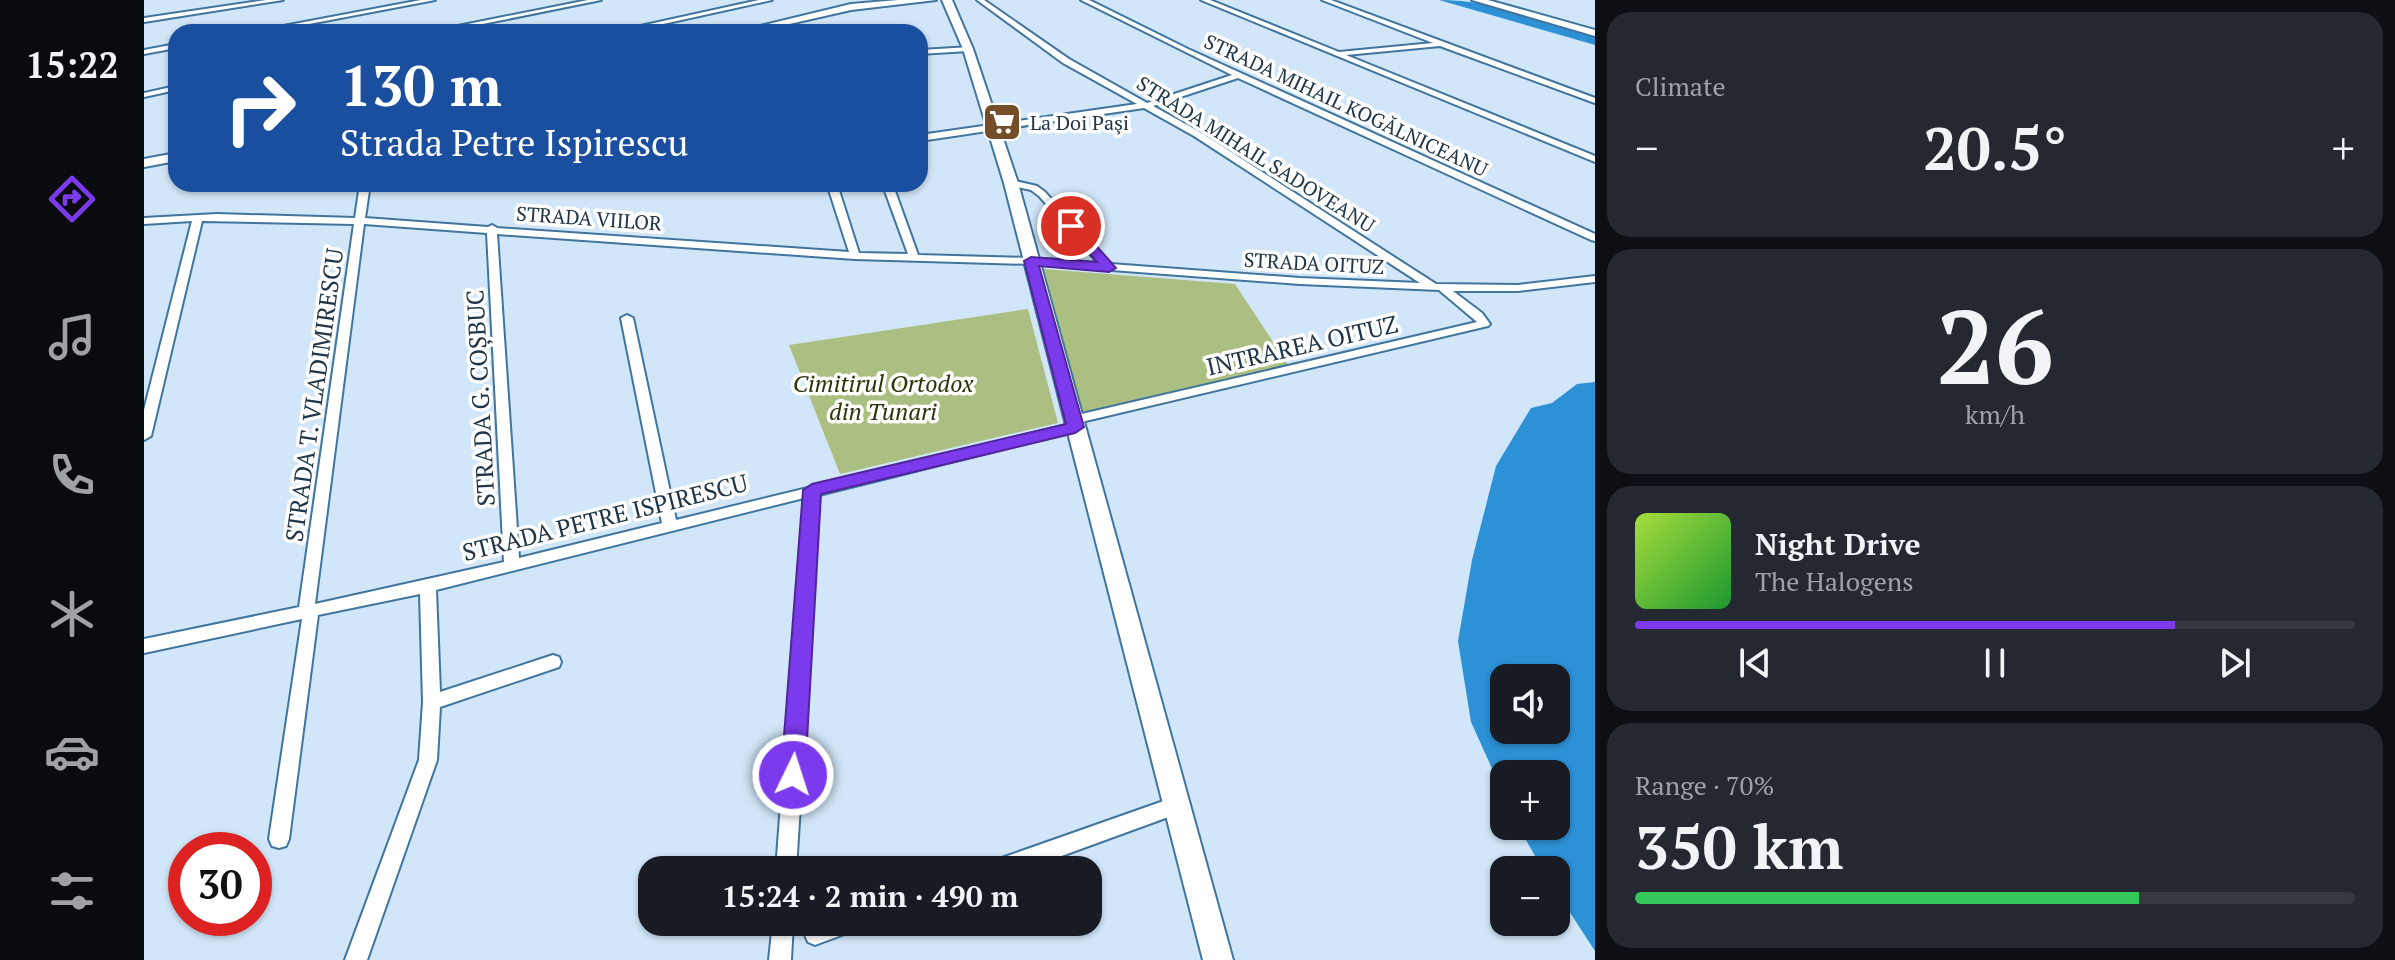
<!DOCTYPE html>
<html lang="en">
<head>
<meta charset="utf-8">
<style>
  :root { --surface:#171b24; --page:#242831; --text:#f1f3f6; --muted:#9ea1a6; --line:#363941; --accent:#7c3aed }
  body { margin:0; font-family:"PT Serif",serif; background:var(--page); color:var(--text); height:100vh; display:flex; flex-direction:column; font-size:30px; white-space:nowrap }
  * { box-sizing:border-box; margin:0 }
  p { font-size:26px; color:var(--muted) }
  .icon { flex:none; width:44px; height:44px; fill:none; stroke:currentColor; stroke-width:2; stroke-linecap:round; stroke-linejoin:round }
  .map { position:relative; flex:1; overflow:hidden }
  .side { display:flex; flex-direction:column; gap:12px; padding:12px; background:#0d0f14; width:800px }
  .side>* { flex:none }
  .top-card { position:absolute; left:24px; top:24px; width:760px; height:168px; border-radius:24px; box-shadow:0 2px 6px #0004; background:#1a4fa0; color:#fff; overflow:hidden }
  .fabs { position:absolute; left:1346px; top:664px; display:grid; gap:16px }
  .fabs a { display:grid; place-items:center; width:80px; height:80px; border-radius:16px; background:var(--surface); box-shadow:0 2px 6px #0004; font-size:40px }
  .speed { position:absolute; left:24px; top:832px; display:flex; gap:16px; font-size:40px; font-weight:700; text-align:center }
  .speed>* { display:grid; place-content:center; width:104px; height:104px; border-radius:50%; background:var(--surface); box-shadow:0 2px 6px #0004; line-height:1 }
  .speed .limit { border:12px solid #d22; background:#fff; color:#111 }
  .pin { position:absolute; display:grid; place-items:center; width:68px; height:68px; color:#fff; margin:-34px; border:4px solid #fff; border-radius:50%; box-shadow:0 2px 8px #0007 }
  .me { position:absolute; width:88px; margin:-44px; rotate:4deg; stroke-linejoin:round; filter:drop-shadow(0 0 6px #0008) }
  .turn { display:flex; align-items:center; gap:28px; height:168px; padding:0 40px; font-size:36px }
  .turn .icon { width:104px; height:104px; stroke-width:2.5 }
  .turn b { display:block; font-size:56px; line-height:68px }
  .big { font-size:60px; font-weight:600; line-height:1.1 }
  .side .widget { flex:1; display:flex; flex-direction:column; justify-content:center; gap:12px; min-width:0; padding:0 28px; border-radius:24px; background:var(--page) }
  .side .dial { align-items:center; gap:0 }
  .dial b { font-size:104px; line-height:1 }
  .song { display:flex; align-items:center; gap:24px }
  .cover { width:96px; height:96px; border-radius:12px; background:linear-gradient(135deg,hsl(80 70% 55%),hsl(130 70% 35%)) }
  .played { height:8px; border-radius:4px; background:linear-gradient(90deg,var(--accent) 75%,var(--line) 75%) }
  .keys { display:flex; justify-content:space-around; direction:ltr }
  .heat { display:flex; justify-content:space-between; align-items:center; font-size:44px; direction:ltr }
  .charge { height:12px; border-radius:6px; background:linear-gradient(90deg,#34c759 70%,var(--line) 0) }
  .trip { position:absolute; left:494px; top:856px; width:464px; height:80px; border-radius:24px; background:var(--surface); box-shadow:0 2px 6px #0004; font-weight:600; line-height:80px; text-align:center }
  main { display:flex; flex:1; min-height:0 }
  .tab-bar { display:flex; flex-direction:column; width:144px; justify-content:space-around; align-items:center; background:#090b0e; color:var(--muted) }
  .tab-bar .icon { width:56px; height:56px }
  .tab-bar .current { color:var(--accent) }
  .tab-bar b { font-size:36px; color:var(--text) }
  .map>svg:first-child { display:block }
  .green { fill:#aabf81 }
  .water { fill:#2c91d5; fill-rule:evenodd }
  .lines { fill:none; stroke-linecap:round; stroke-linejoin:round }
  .street-casing { stroke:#41759e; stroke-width:4 }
  .secondary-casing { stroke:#41759e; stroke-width:4 }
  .street { fill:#fff; fill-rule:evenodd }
  .secondary { fill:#fff; fill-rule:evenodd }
  .route { fill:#7c3aed; stroke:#51269a; stroke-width:2 }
  .labels { text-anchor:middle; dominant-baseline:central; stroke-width:7; stroke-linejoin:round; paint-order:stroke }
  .far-street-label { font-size:20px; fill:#203648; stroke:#fff }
  .far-poi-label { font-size:20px; fill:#203648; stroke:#fff; text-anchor:start }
  .street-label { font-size:24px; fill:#203648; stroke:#fff }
  .park-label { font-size:24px; font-style:italic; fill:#2a360a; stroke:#fff }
</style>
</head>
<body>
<main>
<nav class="tab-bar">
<b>15:22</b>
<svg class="icon current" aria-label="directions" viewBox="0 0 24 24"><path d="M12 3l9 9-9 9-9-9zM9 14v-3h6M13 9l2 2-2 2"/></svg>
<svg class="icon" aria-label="music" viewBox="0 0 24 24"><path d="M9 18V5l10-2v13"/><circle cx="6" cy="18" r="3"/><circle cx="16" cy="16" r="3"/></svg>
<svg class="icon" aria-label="phone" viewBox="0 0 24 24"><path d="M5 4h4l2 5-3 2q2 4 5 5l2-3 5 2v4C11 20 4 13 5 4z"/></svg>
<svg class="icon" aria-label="climate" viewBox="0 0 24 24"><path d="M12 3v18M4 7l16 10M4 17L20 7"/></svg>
<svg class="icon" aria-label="car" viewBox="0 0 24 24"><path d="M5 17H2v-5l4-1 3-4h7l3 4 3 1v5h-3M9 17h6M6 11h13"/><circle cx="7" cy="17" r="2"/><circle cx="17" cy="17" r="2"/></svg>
<svg class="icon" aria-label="filters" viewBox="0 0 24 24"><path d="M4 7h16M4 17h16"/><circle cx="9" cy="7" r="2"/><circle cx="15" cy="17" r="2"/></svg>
</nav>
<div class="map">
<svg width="1451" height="960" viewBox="0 0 1451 960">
  <rect width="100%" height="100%" fill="#d1e6f8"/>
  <path class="green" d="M 900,269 L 1091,284 L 1145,366 L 939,415 Z
    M 884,309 L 914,423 L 696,474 L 645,345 Z"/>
  <path class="water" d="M 1295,0 C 1348,0 1400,20 1451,35 L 1451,45 Z
    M 1451,382 L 1451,951 L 1412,891 L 1412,870 L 1399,870 L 1374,826 L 1412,826 L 1412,774 L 1360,774 L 1360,795 L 1327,722 L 1314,641 L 1328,560 L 1352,466 L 1387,408 L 1408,403 L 1433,384 ZM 1360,678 L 1412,678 L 1412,730 L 1360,730 Z"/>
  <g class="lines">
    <g class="street-casing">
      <path id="street" d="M 122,0 L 139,0 L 0,22 L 0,18 Z
        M 277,0 L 291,0 L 123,32 L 107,32 Z
        M 444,0 L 457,0 L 299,32 L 284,32 Z
        M 615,0 L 628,0 L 483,32 L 469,32 Z
        M 833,0 L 840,0 L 925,59 L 1003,103 L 1088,75 L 937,0 L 945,0 L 1044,49 L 1451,234 L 1451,241 L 1447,240 L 1094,78 L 1009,106 L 1056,132 L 1292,284 L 1374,285 L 1451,276 L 1451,282 L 1374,291 L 1309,291 L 1338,313 L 1346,324 L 1344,326 L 933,423 L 938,427 L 936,430 L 675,495 L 652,870 L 632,870 L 660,498 L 292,590 L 296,692 L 409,655 L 415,657 L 417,662 L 415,667 L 296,707 L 293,760 L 223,960 L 201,960 L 275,760 L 279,702 L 276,594 L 174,615 L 145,839 L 142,846 L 135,848 L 128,846 L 125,839 L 158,619 L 0,653 L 0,639 L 155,607 L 210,224 L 58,221 L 7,436 L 0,440 L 0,410 L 48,221 L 0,224 L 0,218 L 73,214 L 211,218 L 216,184 L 226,184 L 221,218 L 344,227 L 348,225 L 353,228 L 705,252 L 683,184 L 693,184 L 715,253 L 764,254 L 741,191 L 746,188 L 751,191 L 774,255 L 887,258 L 954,263 L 895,196 L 887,190 L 864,185 L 862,183 L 867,180 L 893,186 L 901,192 L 967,264 L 1156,278 L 1276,283 L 1050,136 L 1000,108 L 776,141 L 776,135 L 993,104 L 919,63 ZM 220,224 L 343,233 L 360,562 L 171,604 ZM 353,234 L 711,259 L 887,264 L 1156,284 L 1295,290 L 1333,322 L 929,416 L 922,420 L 927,424 L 532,520 L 489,318 L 483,315 L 477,318 L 518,523 L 375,558 Z
        M 1057,0 L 1066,0 L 1195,52 L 1289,43 L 1178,0 L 1187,0 L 1451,98 L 1451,103 L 1296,46 L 1202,55 L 1451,156 L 1451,162 Z
        M 32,44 L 32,48 L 0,54 L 0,50 Z
        M 827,47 L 828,49 L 824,51 L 776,54 L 776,50 Z
        M 32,86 L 32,90 L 0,97 L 0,93 Z
        M 1031,797 L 1038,800 L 1040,806 L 1038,812 L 879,870 L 842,870 L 845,863 L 852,860 Z
        M 629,922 L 649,922 L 647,960 L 625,960 Z
        M 678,922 L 717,922 L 714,929 L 671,945 L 664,942 L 661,935 L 664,928 Z"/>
    </g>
    <g class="secondary-casing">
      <path id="secondary" d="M 754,0 L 792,0 L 707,10 L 610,32 L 591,32 L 707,4 Z
        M 798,0 L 808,0 L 829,49 L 874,183 L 1089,960 L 1059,960 L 860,183 L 819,49 Z
        M 1328,0 L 1344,0 L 1451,30 L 1451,36 Z
        M 32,153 L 32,161 L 0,167 L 0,159 Z"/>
    </g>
    <use href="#street" class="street"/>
    <use href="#secondary" class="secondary"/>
  </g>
  <path class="route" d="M 923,223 L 932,223 L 972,268 L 965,272 L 895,266 L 940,427 L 931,433 L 677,494 L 661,775 L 657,783 L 649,786 L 640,783 L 637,775 L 659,490 L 668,484 L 922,424 L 880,261 L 887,257 L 953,262 L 923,228 Z"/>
  <defs>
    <g id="supermarket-square" transform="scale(2)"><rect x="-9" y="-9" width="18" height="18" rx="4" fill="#734e29" stroke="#fff"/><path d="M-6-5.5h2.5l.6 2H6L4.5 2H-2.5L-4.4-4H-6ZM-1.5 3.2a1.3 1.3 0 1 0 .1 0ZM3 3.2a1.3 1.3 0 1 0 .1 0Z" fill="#fff"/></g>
  </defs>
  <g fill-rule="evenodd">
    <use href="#supermarket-square" x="858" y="122"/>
  </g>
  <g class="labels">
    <g class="far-street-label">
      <text transform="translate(1202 105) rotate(25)">STRADA MIHAIL KOGĂLNICEANU</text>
      <text transform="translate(1112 154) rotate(32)">STRADA MIHAIL SADOVEANU</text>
      <text transform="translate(445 218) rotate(4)">STRADA VIILOR</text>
      <text transform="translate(1170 263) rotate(3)">STRADA OITUZ</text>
    </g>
    <g class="far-poi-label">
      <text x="886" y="122">La Doi Paşi</text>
    </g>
    <g class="street-label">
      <text transform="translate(1158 345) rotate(-13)">INTRAREA OITUZ</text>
      <text transform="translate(170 395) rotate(-82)">STRADA T. VLADIMIRESCU</text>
      <text transform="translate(336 398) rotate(-93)">STRADA G. COȘBUC</text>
      <text transform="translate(461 517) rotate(-14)">STRADA PETRE ISPIRESCU</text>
    </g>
    <g class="park-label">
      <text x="739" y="383">Cimitirul Ortodox<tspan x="739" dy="28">din Tunari</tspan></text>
    </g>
  </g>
</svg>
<div class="fabs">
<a><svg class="icon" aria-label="sound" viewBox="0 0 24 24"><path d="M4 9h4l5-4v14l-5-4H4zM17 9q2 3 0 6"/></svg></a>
<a>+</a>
<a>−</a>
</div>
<div class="speed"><div class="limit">30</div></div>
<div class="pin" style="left:927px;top:226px;background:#d93025"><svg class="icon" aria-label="arrive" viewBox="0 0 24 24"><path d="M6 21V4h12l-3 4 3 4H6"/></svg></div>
<svg class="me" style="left:649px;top:775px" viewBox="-20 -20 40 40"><circle r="17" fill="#7c3aed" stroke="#fff" stroke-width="3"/><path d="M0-11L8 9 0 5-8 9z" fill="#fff"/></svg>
<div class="trip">15:24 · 2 min · 490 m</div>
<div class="top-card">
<div class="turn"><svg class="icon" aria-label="right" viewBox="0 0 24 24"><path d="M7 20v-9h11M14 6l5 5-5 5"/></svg><div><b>130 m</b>Strada Petre Ispirescu</div></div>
</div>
</div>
<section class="side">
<div class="widget"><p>Climate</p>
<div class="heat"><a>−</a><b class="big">20.5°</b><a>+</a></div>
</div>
<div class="widget dial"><b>26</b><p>km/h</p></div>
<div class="widget">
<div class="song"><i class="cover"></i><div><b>Night Drive</b><p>The Halogens</p></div></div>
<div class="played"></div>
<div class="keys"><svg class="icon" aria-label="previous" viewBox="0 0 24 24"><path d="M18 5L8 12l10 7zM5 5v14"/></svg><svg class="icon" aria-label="pause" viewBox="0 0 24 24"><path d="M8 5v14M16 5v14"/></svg><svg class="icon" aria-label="next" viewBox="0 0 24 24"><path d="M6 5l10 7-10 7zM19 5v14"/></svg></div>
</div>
<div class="widget"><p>Range · 70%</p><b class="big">350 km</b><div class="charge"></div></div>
</section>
</main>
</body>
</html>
